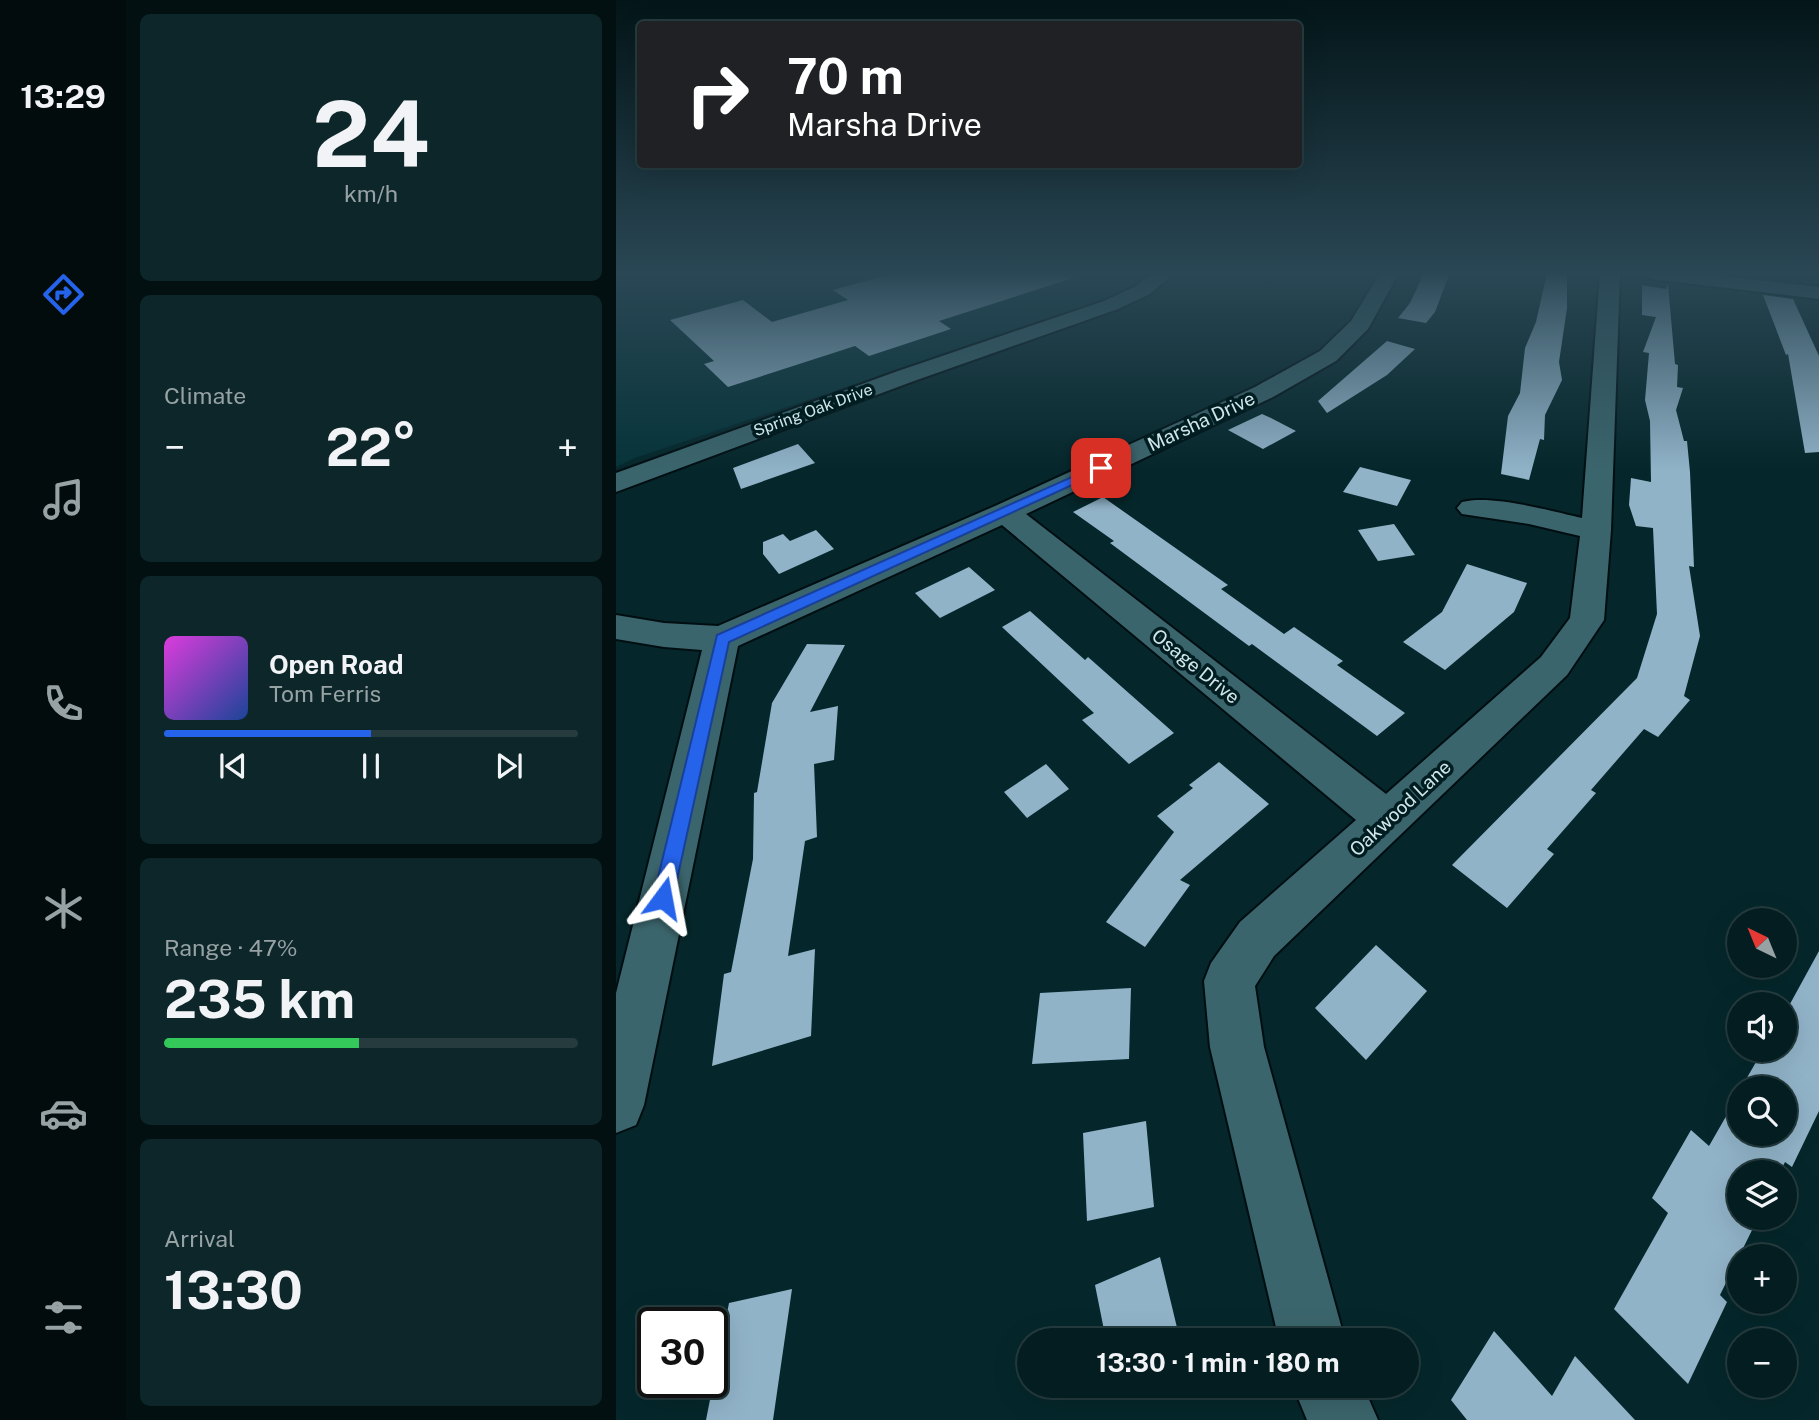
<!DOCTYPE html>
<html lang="en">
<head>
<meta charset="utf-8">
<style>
  :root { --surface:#041d20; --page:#0d2629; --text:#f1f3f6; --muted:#97a2a5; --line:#253b3e; --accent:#2563eb }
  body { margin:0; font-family:"Public Sans",sans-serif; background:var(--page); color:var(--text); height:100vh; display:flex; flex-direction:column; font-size:26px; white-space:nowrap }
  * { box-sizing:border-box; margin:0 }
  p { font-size:23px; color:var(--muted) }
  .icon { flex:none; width:38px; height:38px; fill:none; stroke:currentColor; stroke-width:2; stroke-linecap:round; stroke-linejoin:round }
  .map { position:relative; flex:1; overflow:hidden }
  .drawer { display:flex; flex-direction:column; gap:14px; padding:14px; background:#021012; width:490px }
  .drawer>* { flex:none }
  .hud { position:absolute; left:21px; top:21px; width:665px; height:147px; border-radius:7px; box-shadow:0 7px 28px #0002,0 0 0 2px var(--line); background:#202124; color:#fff; overflow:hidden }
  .needle { width:46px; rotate:317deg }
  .tools { position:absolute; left:1111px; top:908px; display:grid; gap:14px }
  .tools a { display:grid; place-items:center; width:70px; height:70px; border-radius:50%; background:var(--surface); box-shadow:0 7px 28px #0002,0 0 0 2px var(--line); font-size:35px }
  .speed { position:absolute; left:21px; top:1307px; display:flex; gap:14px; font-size:35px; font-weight:700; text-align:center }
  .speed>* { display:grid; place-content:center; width:91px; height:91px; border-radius:50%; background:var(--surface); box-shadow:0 7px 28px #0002,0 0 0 2px var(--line); line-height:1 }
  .speed .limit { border:4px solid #111; border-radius:10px; background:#fff; color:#111 }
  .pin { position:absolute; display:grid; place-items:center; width:60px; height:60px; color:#fff; margin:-30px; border-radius:14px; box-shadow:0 4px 10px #0006 }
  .me { position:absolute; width:77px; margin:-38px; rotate:13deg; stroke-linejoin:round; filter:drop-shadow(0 0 5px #0008) }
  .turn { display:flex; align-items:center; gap:24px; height:147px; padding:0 35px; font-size:32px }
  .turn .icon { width:91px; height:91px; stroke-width:2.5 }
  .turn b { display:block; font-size:49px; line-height:60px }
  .big { font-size:52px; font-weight:700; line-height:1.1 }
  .drawer .tile { flex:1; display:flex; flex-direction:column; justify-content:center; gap:10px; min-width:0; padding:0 24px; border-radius:10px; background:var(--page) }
  .drawer .dial { align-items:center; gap:0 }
  .dial b { font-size:91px; line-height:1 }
  .song { display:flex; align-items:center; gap:21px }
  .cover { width:84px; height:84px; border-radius:10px; background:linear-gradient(135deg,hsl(300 70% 55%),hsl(220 70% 35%)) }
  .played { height:7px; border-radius:4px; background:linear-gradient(90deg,var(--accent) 50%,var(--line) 50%) }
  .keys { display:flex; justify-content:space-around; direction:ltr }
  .heat { display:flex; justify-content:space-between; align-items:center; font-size:38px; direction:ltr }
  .charge { height:10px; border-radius:5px; background:linear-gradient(90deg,#34c759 47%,var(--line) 0) }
  .trip { position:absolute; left:401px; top:1328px; width:402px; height:70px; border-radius:35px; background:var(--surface); box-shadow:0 7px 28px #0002,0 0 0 2px var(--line); font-weight:700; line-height:70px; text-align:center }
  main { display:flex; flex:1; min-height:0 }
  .tab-bar { display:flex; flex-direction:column; width:126px; justify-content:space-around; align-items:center; background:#020c0d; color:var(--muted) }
  .tab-bar .icon { width:49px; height:49px }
  .tab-bar .selected { color:var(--accent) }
  .tab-bar b { font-size:32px; color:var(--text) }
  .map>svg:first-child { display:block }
  .built { fill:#063339 }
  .building { fill:#91b3c8 }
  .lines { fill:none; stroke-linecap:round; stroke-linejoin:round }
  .minor-casing { stroke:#000e12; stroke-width:4 }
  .minor { fill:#3b656c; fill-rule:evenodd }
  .route { fill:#2563eb; stroke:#184099; stroke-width:2 }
  .labels { text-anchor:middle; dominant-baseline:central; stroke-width:7; stroke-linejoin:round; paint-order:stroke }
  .far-street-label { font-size:16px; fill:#d0e6ea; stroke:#001d22 }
  .street-label { font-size:19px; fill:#d0e6ea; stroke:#001d22 }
</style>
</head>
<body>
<main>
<nav class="tab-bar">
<b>13:29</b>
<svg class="icon selected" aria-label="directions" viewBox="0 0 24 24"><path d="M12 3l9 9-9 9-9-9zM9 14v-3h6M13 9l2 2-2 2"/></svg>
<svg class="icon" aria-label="music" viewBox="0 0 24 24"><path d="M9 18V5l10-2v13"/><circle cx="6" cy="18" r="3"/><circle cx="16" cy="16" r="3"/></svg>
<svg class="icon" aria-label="phone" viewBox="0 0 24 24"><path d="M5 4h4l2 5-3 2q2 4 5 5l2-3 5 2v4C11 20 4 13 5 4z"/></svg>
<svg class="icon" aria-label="climate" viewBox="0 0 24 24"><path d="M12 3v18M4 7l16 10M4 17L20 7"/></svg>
<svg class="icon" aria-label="car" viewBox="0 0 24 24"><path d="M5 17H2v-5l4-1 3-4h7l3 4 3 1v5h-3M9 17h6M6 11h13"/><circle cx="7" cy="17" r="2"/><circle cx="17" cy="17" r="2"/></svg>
<svg class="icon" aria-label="filters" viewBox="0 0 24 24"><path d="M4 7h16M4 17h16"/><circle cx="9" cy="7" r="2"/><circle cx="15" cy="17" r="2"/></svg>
</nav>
<section class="drawer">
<div class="tile dial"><b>24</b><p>km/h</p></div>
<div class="tile"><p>Climate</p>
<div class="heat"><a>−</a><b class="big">22°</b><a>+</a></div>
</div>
<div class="tile">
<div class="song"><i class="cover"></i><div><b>Open Road</b><p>Tom Ferris</p></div></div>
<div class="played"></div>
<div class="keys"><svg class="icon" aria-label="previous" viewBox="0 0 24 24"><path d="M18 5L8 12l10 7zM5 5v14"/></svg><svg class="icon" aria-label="pause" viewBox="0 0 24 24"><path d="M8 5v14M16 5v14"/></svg><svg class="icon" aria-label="next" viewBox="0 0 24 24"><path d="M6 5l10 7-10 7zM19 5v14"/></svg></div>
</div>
<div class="tile"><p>Range · 47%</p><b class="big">235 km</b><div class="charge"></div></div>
<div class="tile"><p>Arrival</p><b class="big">13:30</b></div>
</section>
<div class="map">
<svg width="1203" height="1420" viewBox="0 0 1203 1420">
  <rect width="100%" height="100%" fill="#05272b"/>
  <path class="built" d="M 0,273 L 533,273 L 494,298 L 19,458 L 0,467 Z"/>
  <path class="building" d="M 278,273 L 456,273 L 457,278 L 323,321 L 335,329 L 253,356 L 239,346 L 112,387 L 88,364 L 98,361 L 54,320 L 127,300 L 156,322 L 232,300 L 217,290 Z
    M 808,273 L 833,275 L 819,312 L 810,323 L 782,318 L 794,303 Z
    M 931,273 L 951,273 L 951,308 L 943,362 L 946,380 L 929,415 L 928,440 L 924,439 L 913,480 L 885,474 L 892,416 L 904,393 L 909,348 L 920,322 Z
    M 1052,284 L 1059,364 L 1062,365 L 1061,387 L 1067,388 L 1060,410 L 1068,441 L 1071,441 L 1074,472 L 1078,567 L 1073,566 L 1084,636 L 1068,696 L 1074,700 L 1042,737 L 1028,729 L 975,790 L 980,793 L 931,849 L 938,854 L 891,908 L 836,865 L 1021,678 L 1041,614 L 1037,528 L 1020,526 L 1013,505 L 1015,478 L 1035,482 L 1034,421 L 1029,400 L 1033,353 L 1027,352 L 1040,317 L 1026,315 L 1026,285 L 1050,289 Z
    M 1147,295 L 1177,299 L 1203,356 L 1203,452 L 1189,453 L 1172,354 L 1170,355 Z
    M 771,341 L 799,349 L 771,375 L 711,413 L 702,401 Z
    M 646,414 L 655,418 L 680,431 L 647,449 L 612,430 Z
    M 182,444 L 199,463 L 125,489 L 117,468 Z
    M 744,467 L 795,480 L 781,506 L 727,492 Z
    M 487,497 L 612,585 L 605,589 L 668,634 L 678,627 L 727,661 L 721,665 L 789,713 L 761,736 L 636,644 L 633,646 L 494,543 L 498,541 L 457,512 Z
    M 778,524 L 799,555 L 762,561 L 742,530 Z
    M 200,530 L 218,549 L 163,574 L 147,554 L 147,542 L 167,534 L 174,541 Z
    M 851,564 L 911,583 L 898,612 L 829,670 L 787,642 L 826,612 Z
    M 353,567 L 379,590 L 324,618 L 299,593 Z
    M 414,611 L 469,660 L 472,657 L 558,733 L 513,764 L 466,720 L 478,713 L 386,627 Z
    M 191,644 L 229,645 L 194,712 L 222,706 L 218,760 L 198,764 L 201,837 L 189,841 L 172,956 L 199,949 L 195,1036 L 96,1066 L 108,974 L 115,972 L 137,859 L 138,793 L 141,792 L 156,703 Z
    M 603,762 L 653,804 L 564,880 L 574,885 L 529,947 L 490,922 L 558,832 L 541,816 L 577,788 L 573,785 Z
    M 430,764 L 453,789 L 411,818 L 388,792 Z
    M 760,945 L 811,991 L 750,1060 L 699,1008 Z
    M 1203,951 L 1203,1111 L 1176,1167 L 1169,1162 L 1164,1172 L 1124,1172 L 1124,1218 L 1142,1218 L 1104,1295 L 1111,1302 L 1072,1384 L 998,1309 L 1052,1213 L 1036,1198 L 1075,1130 L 1093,1146 L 1124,1092 L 1124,1134 L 1169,1134 L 1169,1088 L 1125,1088 L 1147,1050 L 1169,1050 L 1169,1013 Z
    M 515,988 L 513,1059 L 416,1064 L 424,993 Z
    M 530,1121 L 538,1207 L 471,1221 L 467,1133 Z
    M 544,1257 L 564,1340 L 490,1340 L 479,1285 Z
    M 176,1289 L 157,1420 L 90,1420 L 113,1303 Z
    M 878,1331 L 936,1396 L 959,1356 L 1019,1420 L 851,1420 L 835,1400 Z"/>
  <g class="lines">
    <g class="minor-casing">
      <path id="minor" d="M 537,273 L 558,273 L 534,294 L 502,309 L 298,381 L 0,492 L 0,473 L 282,371 L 488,301 L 520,286 Z
        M 764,273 L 783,273 L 752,329 L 720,361 L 657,397 L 410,514 L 770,794 L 925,657 L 954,618 L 964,536 L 913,524 L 846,514 L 841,508 L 846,502 C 876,494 934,511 966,518 L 984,273 L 1004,273 L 995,530 L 988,620 L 951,675 L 658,956 L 639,986 L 648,1047 L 729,1340 L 663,1340 L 594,1047 L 588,981 L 595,963 L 624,922 L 740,820 L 386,525 L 122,646 L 28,1105 L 20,1125 L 0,1133 L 0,993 L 86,650 L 48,647 L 0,639 L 0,615 L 48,623 L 102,626 L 379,506 L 639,387 L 704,351 L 735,321 Z
        M 1026,273 L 1081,273 L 1203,287 L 1203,299 L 1036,279 Z
        M 677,1386 L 747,1386 L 762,1420 L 691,1420 Z"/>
    </g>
    <use href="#minor" class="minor"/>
  </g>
  <linearGradient id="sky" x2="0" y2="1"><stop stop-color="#031518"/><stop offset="0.58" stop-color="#2a4755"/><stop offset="1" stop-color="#2a4755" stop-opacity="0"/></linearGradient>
  <rect width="1203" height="471" fill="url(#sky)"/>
  <path class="route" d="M 485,464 L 489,465 L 489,470 L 113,642 L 57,898 L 54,904 L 47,907 L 40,904 L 37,898 L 101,635 Z"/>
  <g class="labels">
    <g class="far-street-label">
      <text transform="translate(197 410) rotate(-20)">Spring Oak Drive</text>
    </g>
    <g class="street-label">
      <text transform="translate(585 421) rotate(-25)">Marsha Drive</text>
      <text transform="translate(580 666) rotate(39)">Osage Drive</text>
      <text transform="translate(784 808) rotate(-43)">Oakwood Lane</text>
    </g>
  </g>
</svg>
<div class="tools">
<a><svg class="needle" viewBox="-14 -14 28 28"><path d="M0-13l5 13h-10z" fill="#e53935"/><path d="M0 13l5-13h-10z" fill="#97a2a5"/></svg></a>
<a><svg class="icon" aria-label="sound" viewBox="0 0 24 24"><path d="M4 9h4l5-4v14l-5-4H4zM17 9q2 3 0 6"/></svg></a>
<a><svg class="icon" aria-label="search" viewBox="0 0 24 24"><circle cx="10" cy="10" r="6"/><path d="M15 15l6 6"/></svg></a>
<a><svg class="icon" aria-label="layers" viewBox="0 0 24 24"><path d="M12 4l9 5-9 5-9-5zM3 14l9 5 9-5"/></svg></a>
<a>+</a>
<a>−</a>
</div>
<div class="speed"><div class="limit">30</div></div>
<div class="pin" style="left:485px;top:468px;background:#d93025"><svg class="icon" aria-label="arrive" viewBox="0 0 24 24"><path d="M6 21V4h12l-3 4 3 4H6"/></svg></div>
<svg class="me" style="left:47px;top:898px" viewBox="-20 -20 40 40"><path d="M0-17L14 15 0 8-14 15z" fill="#2563eb" stroke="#fff" stroke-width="4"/></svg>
<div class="trip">13:30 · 1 min · 180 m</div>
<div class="hud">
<div class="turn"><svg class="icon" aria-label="right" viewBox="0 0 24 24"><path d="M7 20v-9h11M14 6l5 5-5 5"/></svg><div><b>70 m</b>Marsha Drive</div></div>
</div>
</div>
</main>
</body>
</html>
